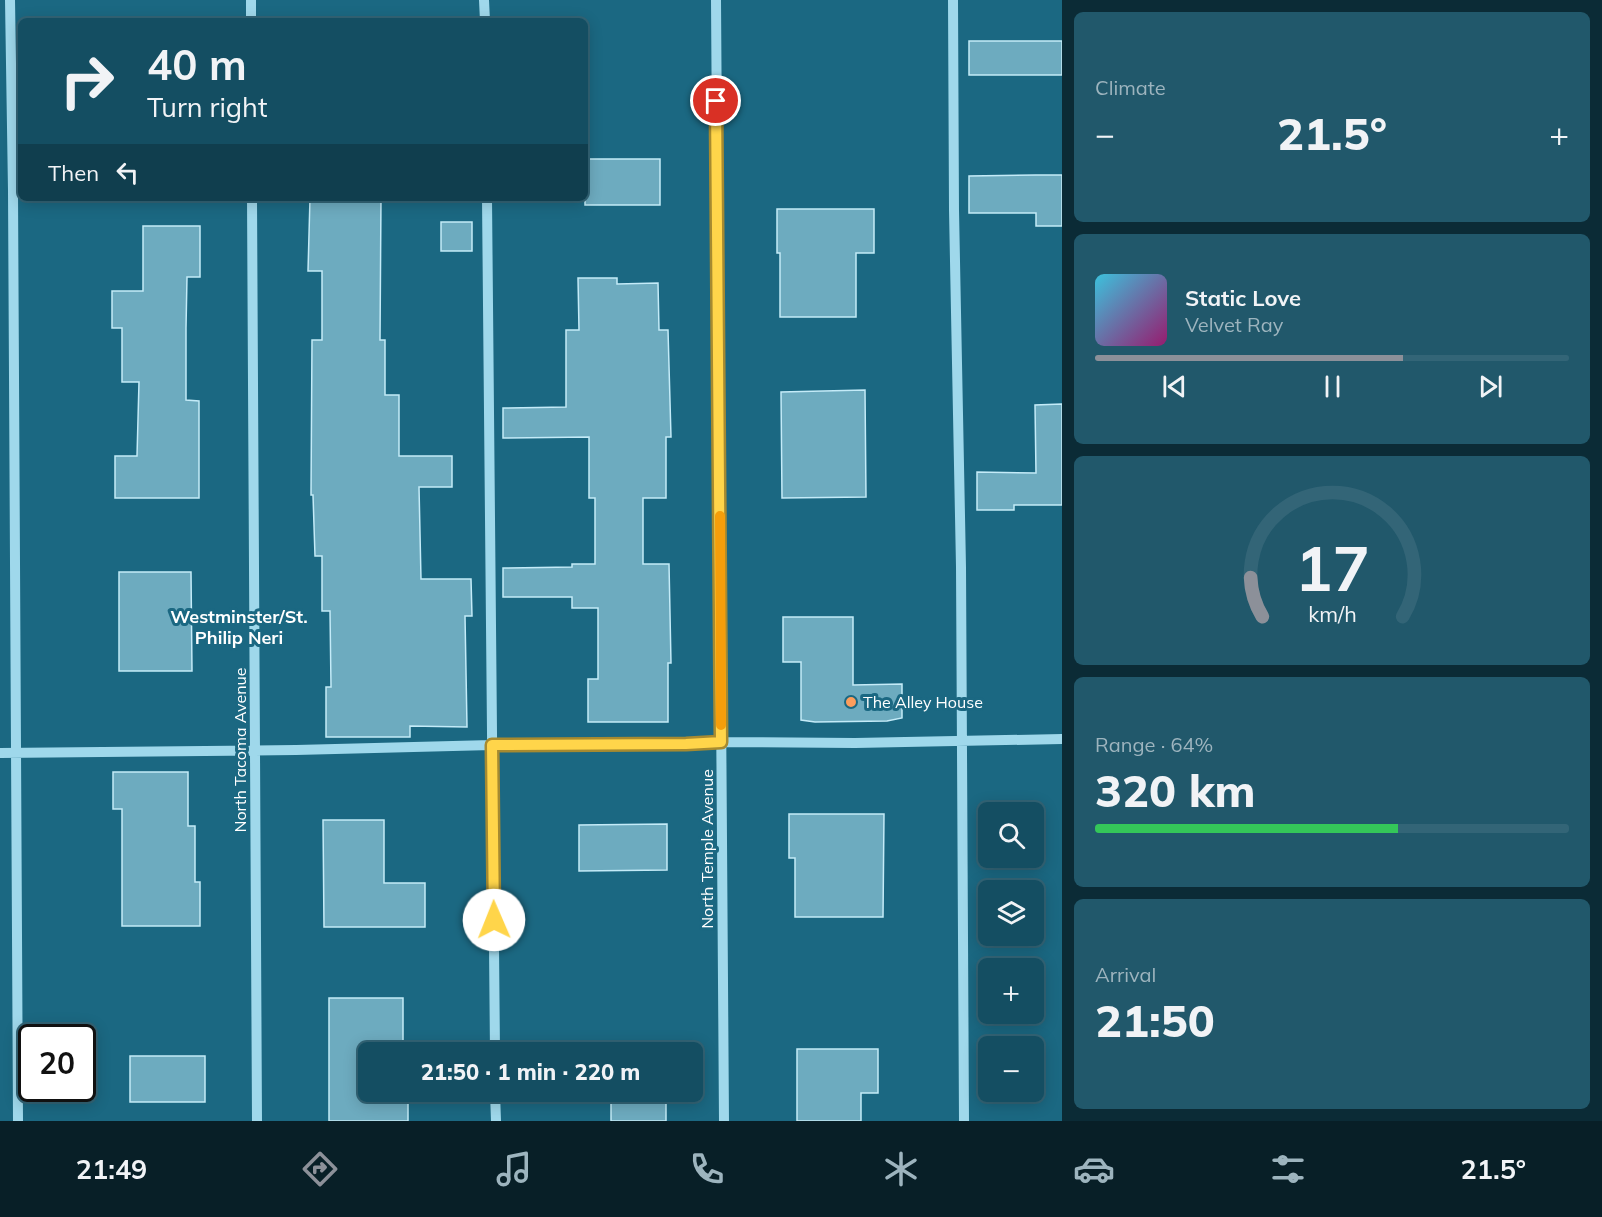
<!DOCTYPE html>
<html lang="en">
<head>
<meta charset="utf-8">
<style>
  :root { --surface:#144e62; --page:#21586b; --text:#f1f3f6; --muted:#9db4be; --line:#336577; --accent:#8c9099 }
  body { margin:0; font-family:Mulish,sans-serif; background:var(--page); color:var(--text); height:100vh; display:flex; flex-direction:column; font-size:22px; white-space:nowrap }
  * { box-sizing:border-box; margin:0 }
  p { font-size:20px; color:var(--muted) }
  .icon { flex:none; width:33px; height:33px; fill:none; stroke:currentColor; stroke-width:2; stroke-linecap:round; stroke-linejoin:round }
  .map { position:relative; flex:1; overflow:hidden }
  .details { display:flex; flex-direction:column; gap:12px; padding:12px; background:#0b2b36; width:540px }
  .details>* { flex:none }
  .hud { position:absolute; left:18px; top:18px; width:570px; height:183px; border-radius:9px; box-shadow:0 3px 15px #0003,0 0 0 2px var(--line); background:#144e62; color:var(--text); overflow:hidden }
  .tools { position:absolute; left:978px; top:802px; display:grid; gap:12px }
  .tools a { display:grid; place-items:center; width:66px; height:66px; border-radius:9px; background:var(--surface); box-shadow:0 3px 15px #0003,0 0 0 2px var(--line); font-size:30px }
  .speed { position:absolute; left:18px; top:1024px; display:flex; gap:12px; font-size:30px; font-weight:700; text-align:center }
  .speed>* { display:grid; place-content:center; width:78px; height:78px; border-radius:50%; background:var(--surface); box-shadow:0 3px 15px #0003,0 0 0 2px var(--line); line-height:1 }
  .speed .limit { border:3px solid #111; border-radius:9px; background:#fff; color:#111 }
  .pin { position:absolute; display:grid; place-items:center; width:51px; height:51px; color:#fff; margin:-26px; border:3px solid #fff; border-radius:50%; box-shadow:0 2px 6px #0007 }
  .me { position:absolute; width:66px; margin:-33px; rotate:359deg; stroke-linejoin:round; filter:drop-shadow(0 0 4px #0008) }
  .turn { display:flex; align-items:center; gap:21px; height:126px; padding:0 30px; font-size:27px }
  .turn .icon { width:78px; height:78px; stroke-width:2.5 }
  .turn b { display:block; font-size:42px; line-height:51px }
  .then { display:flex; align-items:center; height:57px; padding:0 30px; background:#0003; gap:12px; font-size:22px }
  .big { font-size:45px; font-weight:800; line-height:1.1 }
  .details .card { flex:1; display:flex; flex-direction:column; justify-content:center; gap:9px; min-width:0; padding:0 21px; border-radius:9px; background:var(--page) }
  .details .dial { align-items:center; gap:0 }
  .dial svg { height:156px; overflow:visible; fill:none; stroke:var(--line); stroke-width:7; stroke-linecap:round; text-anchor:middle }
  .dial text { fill:var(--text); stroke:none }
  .song { display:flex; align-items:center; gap:18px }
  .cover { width:72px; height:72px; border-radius:9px; background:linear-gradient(135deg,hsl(190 70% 55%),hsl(320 70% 35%)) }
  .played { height:6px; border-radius:3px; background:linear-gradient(90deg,var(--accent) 65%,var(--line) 65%) }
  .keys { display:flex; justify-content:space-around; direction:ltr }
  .heat { display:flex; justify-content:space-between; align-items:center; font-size:33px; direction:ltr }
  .charge { height:9px; border-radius:4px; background:linear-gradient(90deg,#34c759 64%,var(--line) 0) }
  .trip { position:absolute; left:358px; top:1042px; width:345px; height:60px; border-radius:9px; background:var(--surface); box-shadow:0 3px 15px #0003,0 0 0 2px var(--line); font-weight:800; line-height:60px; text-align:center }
  .dock { display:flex; height:96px; justify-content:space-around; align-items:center; background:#081f27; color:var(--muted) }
  .dock .icon { width:42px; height:42px }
  .dock .selected { color:var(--accent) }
  .dock b { font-size:27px; color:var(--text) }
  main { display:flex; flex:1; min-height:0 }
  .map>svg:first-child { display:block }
  .building { fill:#6dabbf; stroke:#c4ebf8; stroke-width:1.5 }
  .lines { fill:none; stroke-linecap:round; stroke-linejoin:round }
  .minor { stroke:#9fd8eb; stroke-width:10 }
  .route-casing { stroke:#a68a30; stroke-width:15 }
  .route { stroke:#ffd54a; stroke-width:10 }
  .slow { stroke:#f59e0b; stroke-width:10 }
  .poi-dot { fill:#fc9d5c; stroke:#1b6882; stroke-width:2 }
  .labels { text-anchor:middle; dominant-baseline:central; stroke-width:6; stroke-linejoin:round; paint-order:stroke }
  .poi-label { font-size:16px; fill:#fff; stroke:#1b6882; text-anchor:start }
  .street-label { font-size:16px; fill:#fff; stroke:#1b6882 }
  .neighbourhood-label { font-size:18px; font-weight:bold; fill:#fff; stroke:#1b6882 }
</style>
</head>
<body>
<main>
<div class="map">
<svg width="1062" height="1121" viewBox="0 0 1062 1121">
  <rect width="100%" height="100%" fill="#1b6882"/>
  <path class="building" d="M 969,41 L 1062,41 L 1062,75 L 969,75 Z
    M 585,159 L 660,159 L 660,205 L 585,205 Z
    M 1036,175 L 1062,175 L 1062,226 L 1036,226 L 1036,213 L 969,213 L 969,176 Z
    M 310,198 L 381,198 L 380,340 L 385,340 L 385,395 L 399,395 L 399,456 L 452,456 L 452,487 L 419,487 L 421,579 L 471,579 L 472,616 L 465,616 L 467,727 L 410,726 L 410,737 L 326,737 L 326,687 L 331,687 L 330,611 L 322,611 L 322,556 L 315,556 L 313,495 L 311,495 L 312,340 L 322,340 L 322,271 L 308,271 Z
    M 777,209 L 874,209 L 874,253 L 856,253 L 856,317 L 780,317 L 780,253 L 777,253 Z
    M 441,222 L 472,222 L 472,251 L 441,251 Z
    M 143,226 L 200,226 L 200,277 L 187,277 L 186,328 L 186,400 L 199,401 L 199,498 L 115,498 L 115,456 L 137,456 L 139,382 L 122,382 L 122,328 L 112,328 L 112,291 L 143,291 Z
    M 578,278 L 617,278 L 617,284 L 658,283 L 659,330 L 668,330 L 671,437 L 666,437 L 666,498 L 643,498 L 643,564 L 669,564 L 671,663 L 668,663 L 668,722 L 588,722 L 588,679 L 598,679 L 598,608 L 572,608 L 572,597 L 503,597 L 503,568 L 572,567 L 572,564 L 595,564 L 595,498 L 589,498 L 589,437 L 503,438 L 503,408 L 566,407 L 566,330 L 579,330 Z
    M 865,390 L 866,497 L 782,498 L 781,392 Z
    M 1062,404 L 1062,505 L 1014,505 L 1014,510 L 977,510 L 977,472 L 1036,473 L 1035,405 Z
    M 119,572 L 191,572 L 192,671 L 119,671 Z
    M 783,617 L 853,617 L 853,685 L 902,684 L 902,718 L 887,721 L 815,722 L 801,720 L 801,662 L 783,662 Z
    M 113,772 L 188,772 L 188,826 L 195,826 L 195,882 L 200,882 L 200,926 L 122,926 L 122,809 L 113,809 Z
    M 789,814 L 884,814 L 883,917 L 795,917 L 795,858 L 789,858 Z
    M 323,820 L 384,820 L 384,883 L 425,883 L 425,927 L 324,927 Z
    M 667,824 L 667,870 L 579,871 L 579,825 Z
    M 329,998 L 403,998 L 403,1042 L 369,1042 L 369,1092 L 408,1092 L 408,1121 L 329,1121 Z
    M 797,1049 L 878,1049 L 878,1093 L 861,1093 L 861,1121 L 797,1121 Z
    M 130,1056 L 205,1056 L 205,1102 L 130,1102 Z
    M 595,1092 L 666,1092 L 666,1121 L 611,1121 L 611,1096 L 595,1096 Z"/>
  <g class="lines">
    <path class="minor" d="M 10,0 L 13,191 L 18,1121
      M 251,0 L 251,21
      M 484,0 L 485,21
      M 716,0 L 724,1121
      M 953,0 L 954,210 L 961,567 L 964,1121
      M 252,198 L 257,1121
      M 487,198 L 495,1053
      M 0,753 L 296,750 L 492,745 L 686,744 L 721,742 L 855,743 L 1062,739
      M 495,1092 L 496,1121"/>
  </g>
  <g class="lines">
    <g class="route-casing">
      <path id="route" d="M 494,920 L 492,745 L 686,744 L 721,742 L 716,101"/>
    </g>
    <use href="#route" class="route"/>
    <path class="slow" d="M 720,516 L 721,725"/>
  </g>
  <circle class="poi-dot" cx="851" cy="702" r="6"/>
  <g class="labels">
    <g class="poi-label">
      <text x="863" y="702">The Alley House</text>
    </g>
    <g class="street-label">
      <text transform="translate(240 750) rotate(-90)">North Tacoma Avenue</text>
      <text transform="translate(707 849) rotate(-90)">North Temple Avenue</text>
    </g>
    <g class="neighbourhood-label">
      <text x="239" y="616">Westminster/St.<tspan x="239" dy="21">Philip Neri</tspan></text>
    </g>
  </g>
</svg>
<div class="tools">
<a><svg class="icon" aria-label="search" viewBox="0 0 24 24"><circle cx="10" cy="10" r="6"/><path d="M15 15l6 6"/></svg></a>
<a><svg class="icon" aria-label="layers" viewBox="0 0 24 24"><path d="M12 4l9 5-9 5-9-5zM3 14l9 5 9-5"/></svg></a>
<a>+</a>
<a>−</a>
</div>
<div class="speed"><div class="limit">20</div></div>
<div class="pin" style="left:716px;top:101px;background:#d93025"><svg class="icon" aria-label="arrive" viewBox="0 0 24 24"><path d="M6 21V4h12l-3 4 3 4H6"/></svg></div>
<svg class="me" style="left:494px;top:920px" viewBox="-20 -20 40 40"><circle r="19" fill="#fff"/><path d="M0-13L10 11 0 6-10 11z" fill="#ffd54a"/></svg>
<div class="trip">21:50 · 1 min · 220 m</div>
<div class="hud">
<div class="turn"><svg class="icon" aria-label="right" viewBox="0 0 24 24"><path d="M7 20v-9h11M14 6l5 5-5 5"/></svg><div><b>40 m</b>Turn right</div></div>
<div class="then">Then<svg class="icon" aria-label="left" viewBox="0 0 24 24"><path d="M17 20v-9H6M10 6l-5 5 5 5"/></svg></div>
</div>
</div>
<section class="details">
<div class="card"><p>Climate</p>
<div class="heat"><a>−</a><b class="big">21.5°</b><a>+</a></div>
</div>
<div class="card">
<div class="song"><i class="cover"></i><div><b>Static Love</b><p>Velvet Ray</p></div></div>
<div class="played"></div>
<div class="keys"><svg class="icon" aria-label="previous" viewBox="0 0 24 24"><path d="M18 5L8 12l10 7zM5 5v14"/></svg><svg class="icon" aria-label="pause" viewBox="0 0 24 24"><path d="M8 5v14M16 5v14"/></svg><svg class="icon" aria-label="next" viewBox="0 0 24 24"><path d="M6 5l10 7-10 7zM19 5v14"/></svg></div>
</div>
<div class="card dial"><svg viewBox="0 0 100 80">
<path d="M14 69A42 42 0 1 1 86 69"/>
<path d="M14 69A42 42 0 0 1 8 49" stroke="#8c9099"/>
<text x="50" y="56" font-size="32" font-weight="700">17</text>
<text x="50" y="72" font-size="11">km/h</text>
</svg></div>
<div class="card"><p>Range · 64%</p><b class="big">320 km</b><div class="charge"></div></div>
<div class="card"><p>Arrival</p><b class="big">21:50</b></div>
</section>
</main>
<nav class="dock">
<b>21:49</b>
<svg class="icon selected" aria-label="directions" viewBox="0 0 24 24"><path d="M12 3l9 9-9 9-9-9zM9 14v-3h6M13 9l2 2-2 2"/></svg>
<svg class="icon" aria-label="music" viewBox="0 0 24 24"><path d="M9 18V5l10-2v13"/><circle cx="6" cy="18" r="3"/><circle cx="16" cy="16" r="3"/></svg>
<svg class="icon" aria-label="phone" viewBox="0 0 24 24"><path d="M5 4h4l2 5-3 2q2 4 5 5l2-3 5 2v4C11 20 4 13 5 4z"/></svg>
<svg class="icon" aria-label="climate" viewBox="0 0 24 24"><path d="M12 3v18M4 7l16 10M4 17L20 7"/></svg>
<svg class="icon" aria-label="car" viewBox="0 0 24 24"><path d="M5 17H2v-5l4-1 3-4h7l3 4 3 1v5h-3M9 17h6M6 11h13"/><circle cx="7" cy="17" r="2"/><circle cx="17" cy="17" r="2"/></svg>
<svg class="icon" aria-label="filters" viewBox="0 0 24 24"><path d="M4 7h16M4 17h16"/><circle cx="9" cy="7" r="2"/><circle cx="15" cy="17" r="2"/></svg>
<b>21.5°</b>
</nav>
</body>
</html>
